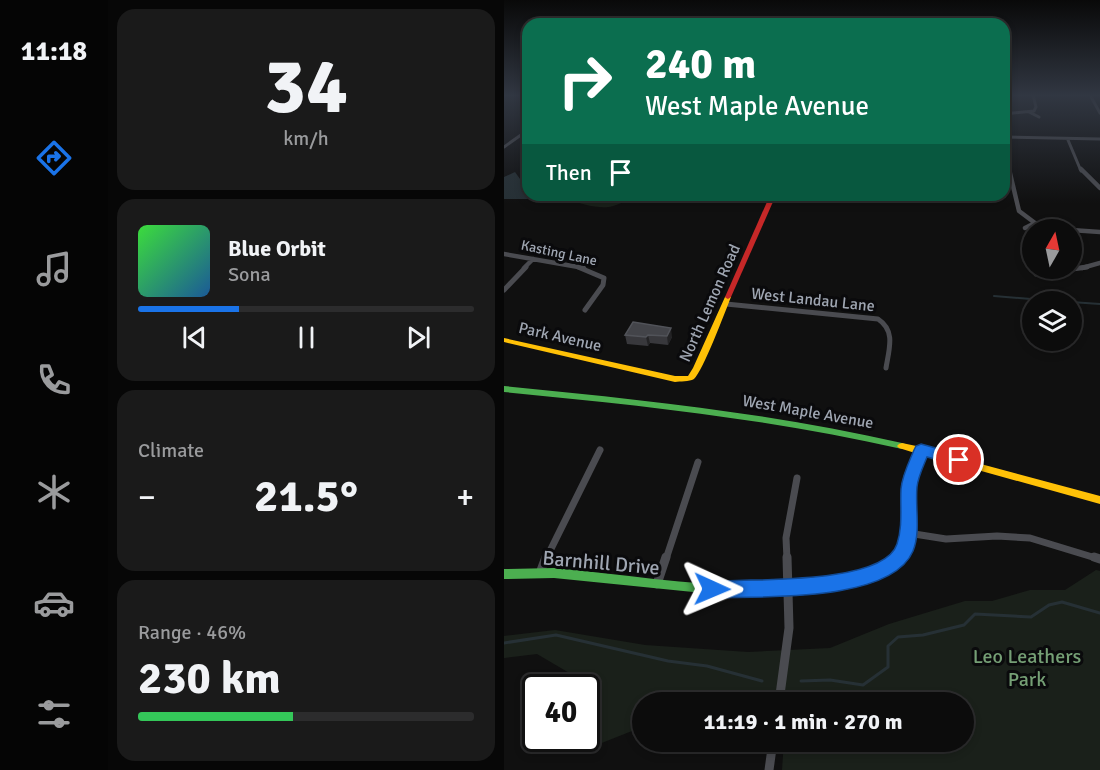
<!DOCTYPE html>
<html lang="en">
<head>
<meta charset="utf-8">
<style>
  :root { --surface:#0c0c0c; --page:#1a1a1a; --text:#f1f3f6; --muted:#9a9b9d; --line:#2c2c2d; --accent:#1a73e8 }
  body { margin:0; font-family:Signika,sans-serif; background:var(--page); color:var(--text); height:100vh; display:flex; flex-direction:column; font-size:22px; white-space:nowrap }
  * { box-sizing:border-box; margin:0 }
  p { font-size:20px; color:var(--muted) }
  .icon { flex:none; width:33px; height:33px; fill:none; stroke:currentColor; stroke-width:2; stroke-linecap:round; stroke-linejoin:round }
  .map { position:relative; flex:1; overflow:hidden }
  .side { display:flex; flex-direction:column; gap:9px; padding:9px; background:#070707; width:396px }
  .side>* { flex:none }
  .banner { position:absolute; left:18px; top:18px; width:488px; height:183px; border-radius:18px; box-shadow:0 3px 9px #0003,0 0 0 2px var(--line); background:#0b6e4f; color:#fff; overflow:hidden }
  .needle { width:39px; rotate:9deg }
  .controls { position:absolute; left:518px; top:219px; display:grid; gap:12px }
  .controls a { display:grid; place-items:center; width:60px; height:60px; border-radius:50%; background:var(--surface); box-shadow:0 3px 9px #0003,0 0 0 2px var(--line); font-size:30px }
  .speed { position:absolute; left:18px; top:674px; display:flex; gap:12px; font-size:30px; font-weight:700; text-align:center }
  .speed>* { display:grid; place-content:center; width:78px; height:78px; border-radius:50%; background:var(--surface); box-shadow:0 3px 9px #0003,0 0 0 2px var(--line); line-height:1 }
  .speed .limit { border:3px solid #111; border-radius:9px; background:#fff; color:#111 }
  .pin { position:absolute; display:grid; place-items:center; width:51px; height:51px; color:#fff; margin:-26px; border:3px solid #fff; border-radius:50%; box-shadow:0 2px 6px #0007 }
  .me { position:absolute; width:66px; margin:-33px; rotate:91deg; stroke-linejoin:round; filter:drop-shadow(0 0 4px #0008) }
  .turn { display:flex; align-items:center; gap:21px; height:126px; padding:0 24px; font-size:27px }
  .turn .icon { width:78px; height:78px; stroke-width:2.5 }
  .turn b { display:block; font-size:42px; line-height:51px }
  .then { display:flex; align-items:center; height:57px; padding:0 24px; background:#0003; gap:12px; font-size:22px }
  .big { font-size:45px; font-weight:700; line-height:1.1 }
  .side .card { flex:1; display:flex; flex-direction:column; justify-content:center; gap:9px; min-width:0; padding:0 21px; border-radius:18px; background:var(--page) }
  .side .dial { align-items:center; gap:0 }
  .dial b { font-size:78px; line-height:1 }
  .song { display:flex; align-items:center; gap:18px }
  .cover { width:72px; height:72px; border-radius:9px; background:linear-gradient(135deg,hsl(120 70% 55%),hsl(210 70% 35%)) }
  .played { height:6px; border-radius:3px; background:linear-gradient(90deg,var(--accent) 30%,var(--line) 30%) }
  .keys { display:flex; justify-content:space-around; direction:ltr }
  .heat { display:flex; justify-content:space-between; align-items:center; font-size:33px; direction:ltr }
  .charge { height:9px; border-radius:4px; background:linear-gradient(90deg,#34c759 46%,var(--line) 0) }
  .trip { position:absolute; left:128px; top:692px; width:342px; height:60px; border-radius:30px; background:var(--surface); box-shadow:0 3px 9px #0003,0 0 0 2px var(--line); font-weight:700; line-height:60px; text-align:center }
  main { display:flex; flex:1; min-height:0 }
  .dock { display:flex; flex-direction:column; width:108px; justify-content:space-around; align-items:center; background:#050505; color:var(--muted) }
  .dock .icon { width:42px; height:42px }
  .dock .active { color:var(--accent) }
  .dock b { font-size:27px; color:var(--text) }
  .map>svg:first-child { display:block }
  .green { fill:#1a201a }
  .water { fill:#263035 }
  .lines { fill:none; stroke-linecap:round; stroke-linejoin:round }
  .stream-far1 { stroke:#263035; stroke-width:2 }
  .stream { stroke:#263035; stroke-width:3 }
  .street-far4 { stroke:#4a4b50; stroke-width:3 }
  .street-far3 { stroke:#4a4b50; stroke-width:4.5 }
  .street-far2 { stroke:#4a4b50; stroke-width:5 }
  .street-far1 { stroke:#4a4b50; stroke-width:7 }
  .street { stroke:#4a4b50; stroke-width:9 }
  .fast { fill:#4caf50; fill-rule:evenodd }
  .slow { fill:#ffc107; fill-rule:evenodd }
  .jam { fill:#c62828; fill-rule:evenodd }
  .wall { fill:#38383c }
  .shaded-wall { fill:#232325 }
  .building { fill:#434449; stroke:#515359; stroke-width:1.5 }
  .route { fill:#1a73e8; stroke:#114b97; stroke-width:1.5 }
  .labels { text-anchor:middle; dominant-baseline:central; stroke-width:6; stroke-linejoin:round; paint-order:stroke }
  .far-street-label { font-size:14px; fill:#9fa6b2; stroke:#0a0a0c }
  .street-label { font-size:16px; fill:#9fa6b2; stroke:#0a0a0c }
  .near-street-label { font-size:20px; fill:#9fa6b2; stroke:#0a0a0c }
  .near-park-label { font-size:20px; fill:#759f75; stroke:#0a0a0c }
</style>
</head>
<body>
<main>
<nav class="dock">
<b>11:18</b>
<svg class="icon active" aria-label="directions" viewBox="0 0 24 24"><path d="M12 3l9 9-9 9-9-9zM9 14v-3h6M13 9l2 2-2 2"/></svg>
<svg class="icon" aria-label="music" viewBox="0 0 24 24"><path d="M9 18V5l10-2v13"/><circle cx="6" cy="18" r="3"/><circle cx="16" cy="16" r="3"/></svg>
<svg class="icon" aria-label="phone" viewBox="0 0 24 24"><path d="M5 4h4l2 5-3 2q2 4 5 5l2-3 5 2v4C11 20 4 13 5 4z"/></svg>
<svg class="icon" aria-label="climate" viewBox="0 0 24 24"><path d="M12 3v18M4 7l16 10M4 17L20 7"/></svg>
<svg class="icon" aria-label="car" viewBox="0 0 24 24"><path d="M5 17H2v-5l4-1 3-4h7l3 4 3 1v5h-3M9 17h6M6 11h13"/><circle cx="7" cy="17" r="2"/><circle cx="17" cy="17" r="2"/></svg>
<svg class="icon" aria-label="filters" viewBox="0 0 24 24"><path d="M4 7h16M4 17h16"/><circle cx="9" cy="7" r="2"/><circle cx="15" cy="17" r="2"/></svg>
</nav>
<section class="side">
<div class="card dial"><b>34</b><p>km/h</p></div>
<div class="card">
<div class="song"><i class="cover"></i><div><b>Blue Orbit</b><p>Sona</p></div></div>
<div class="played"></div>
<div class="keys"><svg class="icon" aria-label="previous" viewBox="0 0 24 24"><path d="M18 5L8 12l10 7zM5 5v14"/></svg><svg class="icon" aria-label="pause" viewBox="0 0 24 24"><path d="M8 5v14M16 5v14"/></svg><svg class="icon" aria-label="next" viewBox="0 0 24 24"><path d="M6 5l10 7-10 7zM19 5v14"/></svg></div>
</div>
<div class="card"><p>Climate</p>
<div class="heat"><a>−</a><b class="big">21.5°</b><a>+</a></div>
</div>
<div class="card"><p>Range · 46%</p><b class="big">230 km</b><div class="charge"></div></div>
</section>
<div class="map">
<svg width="596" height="770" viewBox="0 0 596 770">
  <rect width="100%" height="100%" fill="#101010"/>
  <path class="green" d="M 128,195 C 101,221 74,198 44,196 Z
    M 592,570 L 596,571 L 596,770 L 278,770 L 280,741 L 459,741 L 459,702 L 138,702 L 138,727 L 70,754 L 72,738 L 82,738 L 82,687 L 79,687 L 79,681 L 33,654 L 0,658 L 0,636 L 51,630 L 141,645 L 244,652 L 326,648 L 385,624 L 461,601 L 488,601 L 526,590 L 561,590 Z"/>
  <path class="water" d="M 11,172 L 24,190 L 24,195 L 31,195 L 23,199 L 0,199 L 0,177 Z"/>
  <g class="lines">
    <path class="stream-far1" d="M 490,296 L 563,302
      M 567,302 L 596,304"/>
    <path class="stream" d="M 0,643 L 52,635 L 164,661 L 203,666 L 258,681
      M 297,681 L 326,680 L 359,685 L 384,667 L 384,646 L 394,637 L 419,635 L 460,625 L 471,614 L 527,617 L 545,605 L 558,602 L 596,613"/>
    <path class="street-far4" d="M 20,95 L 24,97
      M 586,95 L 596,113
      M 525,112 L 535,117
      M 500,114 L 530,111 L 532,107 L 529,95
      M 500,137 L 596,139
      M 564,140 L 577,171
      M 0,147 L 24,130
      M 500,150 L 505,171"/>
    <path class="street-far3" d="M 505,169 L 515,211 L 531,223 L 562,230
      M 577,169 L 596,188
      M 521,228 L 531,223
      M 567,230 L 596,232
      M 0,254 L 80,268
      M 20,268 L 29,259
      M 578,268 L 596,263"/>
    <path class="street-far2" d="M 74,267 L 100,278 L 99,285 L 81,310
      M 532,274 L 583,267
      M 0,290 L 22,267
      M 222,304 L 374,319 C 392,331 385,349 382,368"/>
    <path class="street-far1" d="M 404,533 L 442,539 L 493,536 L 526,538 L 595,559
      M 42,559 L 96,450
      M 162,559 L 194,462
      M 283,559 L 282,538 L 293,478"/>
    <path class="street" d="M 590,557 L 596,559
      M 36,573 L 42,557
      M 153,584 L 162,557
      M 275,702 L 285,628 L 283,557
      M 265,770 L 269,741"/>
    <path class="fast" d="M 0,386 C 134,399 266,413 398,443 L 401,444 L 403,446 L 401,448 L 398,449 C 266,419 135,405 0,392 Z
      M 50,568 C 117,574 183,585 251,586 C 274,586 296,583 319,580 L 323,581 L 325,585 L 323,589 L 319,590 L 286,594 L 252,596 L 219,595 L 50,578 L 0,579 L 0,569 Z"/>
    <path class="slow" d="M 224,295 L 227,297 C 221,312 199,371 190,379 C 185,382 176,381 171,382 L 0,342 L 0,338 L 171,376 L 184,376 L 189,368 L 221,297 Z
      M 398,443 L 417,447 L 421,449 L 596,496 L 596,504 L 420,455 C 416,467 411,479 410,491 C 407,520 416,554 386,572 C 367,584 341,586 319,590 L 315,589 L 313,585 L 315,581 C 333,575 352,576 370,569 C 409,555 395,521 400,489 C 402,476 407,465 411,453 L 395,448 L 393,446 L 395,444 Z"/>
    <path class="jam" d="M 266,195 L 272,195 L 227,297 L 224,299 L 222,298 L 221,297 Z"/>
  </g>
  <path class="wall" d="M 129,322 L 168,337 L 164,345 L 146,343 L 144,346 L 123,344 L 121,335 Z"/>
  <path class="shaded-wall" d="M 167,328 L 168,337 L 164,345 L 163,336 Z
    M 144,335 L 146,343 L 144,346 L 142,337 Z"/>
  <path class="building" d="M 129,322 L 167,328 L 163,336 L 144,335 L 142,337 L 121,335 Z"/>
  <linearGradient id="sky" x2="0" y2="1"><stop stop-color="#090909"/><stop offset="0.47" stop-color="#313742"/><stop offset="1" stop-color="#313742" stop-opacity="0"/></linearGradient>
  <rect width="596" height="203" fill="url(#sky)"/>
  <path class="route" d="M 417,444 L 461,456 L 463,460 L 461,464 L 455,466 L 423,457 C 419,467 414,477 413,487 C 411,508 417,531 409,551 C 387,603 256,596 208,598 L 201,595 L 199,589 L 201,583 L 208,581 C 246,579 380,585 393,544 C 399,526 396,507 397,489 C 398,476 405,462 410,450 L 412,446 Z"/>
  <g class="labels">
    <g class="far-street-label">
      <text transform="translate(55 253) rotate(12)">Kasting Lane</text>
    </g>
    <g class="street-label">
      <text transform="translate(309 300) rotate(6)">West Landau Lane</text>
      <text transform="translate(206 303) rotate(-66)">North Lemon Road</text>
      <text transform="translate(56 337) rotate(13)">Park Avenue</text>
      <text transform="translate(304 412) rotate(10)">West Maple Avenue</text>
    </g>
    <g class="near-street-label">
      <text transform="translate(97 563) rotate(5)">Barnhill Drive</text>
    </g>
    <g class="near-park-label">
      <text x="523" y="656">Leo Leathers<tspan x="523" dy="23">Park</tspan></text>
    </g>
  </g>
</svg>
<div class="controls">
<a><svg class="needle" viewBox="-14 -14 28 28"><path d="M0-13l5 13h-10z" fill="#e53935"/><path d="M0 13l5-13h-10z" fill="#9a9b9d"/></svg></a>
<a><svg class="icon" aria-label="layers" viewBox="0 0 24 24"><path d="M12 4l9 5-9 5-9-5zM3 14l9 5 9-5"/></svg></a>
</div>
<div class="speed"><div class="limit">40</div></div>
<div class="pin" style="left:455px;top:460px;background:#d93025"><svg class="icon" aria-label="arrive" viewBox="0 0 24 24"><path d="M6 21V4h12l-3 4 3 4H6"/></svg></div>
<svg class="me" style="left:208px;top:589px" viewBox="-20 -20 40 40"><path d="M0-17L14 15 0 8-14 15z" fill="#1a73e8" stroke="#fff" stroke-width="4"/></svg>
<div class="trip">11:19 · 1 min · 270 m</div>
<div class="banner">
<div class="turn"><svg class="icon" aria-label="right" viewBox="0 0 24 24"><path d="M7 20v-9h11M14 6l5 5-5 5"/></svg><div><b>240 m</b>West Maple Avenue</div></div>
<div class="then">Then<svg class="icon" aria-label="arrive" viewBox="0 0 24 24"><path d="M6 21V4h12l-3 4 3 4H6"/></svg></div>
</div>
</div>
</main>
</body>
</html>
